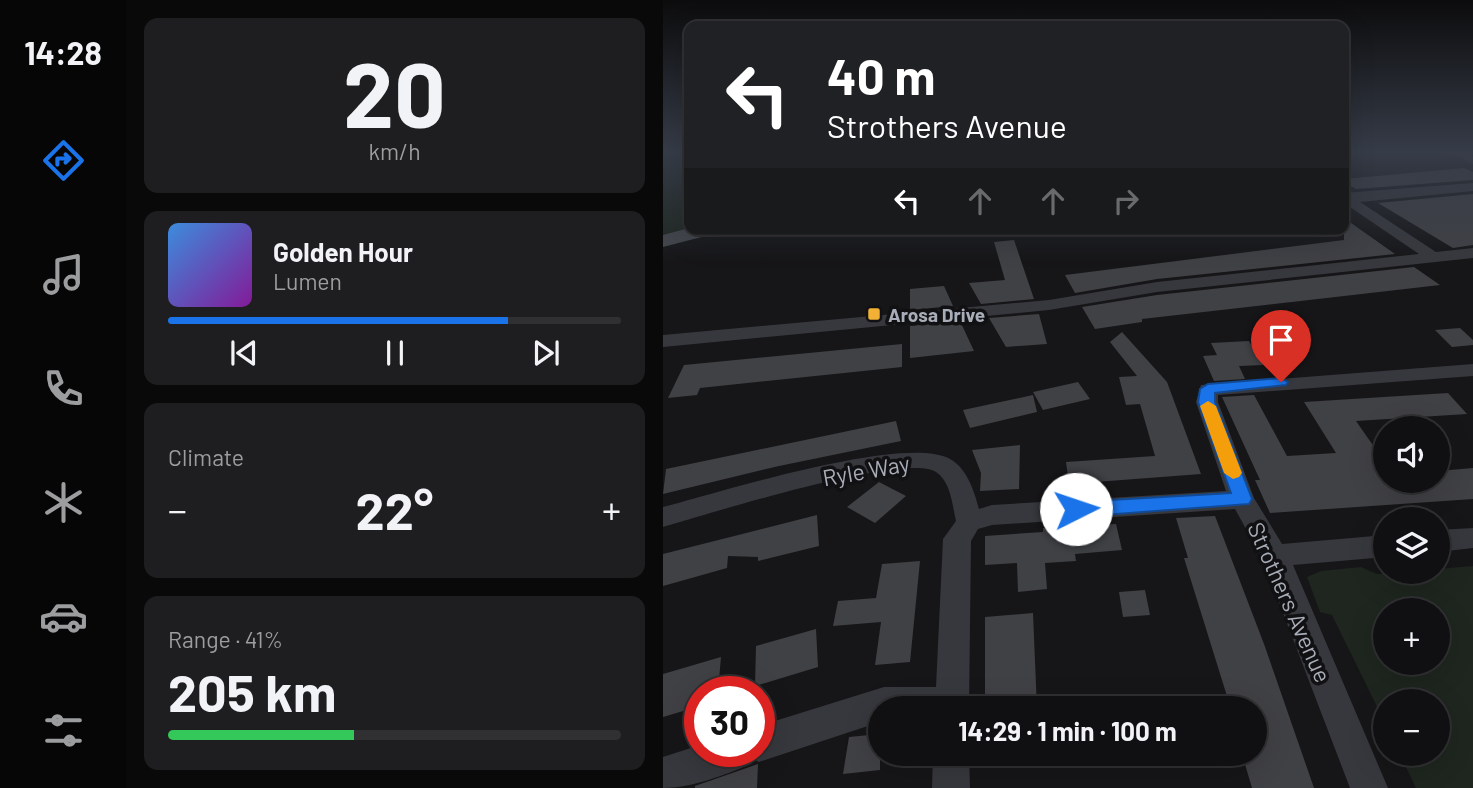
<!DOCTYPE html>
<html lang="en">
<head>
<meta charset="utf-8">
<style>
  :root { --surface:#101012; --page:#1e1e20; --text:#f1f3f6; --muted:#9c9d9f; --line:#303032; --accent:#1a73e8 }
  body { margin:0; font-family:Barlow,sans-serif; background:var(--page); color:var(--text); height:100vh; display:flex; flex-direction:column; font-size:26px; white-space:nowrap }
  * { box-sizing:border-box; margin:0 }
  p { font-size:23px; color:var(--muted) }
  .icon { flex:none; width:38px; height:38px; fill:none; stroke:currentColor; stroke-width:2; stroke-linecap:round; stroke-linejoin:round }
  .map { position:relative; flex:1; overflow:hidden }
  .drawer { display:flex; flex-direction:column; gap:18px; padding:18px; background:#09090a; width:537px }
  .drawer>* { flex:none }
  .guide { position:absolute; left:21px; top:21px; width:665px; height:214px; border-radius:14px; box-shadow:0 7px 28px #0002,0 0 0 2px var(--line); background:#202124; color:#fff; overflow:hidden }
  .buttons { position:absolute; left:710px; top:416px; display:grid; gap:14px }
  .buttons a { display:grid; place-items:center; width:77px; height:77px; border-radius:50%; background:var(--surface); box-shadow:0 7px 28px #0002,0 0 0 2px var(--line); font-size:35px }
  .speed { position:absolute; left:21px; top:676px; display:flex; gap:14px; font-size:35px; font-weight:700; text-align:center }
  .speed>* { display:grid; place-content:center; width:91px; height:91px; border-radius:50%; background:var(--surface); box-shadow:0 7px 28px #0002,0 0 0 2px var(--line); line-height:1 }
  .speed .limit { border:10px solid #d22; background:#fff; color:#111 }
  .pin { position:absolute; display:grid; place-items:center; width:60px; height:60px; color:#fff; margin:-72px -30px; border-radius:50% 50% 50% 0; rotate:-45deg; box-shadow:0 0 7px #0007 }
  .pin .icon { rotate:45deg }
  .me { position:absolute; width:77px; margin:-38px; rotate:86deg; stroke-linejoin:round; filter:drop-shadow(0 0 5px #0008) }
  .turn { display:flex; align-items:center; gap:24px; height:147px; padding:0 28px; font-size:32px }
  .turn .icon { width:91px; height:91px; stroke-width:2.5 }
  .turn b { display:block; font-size:49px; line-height:60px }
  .lanes { display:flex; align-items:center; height:66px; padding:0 28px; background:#0003; justify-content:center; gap:35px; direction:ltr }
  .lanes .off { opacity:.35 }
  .big { font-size:52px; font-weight:700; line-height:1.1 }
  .drawer .widget { flex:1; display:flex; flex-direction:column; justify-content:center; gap:10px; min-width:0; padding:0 24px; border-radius:14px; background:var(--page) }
  .drawer .dial { align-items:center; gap:0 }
  .dial b { font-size:91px; line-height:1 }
  .song { display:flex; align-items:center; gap:21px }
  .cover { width:84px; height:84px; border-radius:10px; background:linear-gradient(135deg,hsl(210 70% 55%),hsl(290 70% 35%)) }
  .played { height:7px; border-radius:4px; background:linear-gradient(90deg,var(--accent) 75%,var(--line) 75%) }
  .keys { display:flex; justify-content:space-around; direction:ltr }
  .heat { display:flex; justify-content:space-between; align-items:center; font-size:38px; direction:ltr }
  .charge { height:10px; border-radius:5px; background:linear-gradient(90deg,#34c759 41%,var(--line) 0) }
  .trip { position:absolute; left:205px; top:696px; width:399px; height:70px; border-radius:35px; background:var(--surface); box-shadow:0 7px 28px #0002,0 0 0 2px var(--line); font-weight:700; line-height:70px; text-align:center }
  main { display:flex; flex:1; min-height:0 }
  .tab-bar { display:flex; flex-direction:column; width:126px; justify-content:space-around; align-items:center; background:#060607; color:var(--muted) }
  .tab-bar .icon { width:49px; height:49px }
  .tab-bar .active { color:var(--accent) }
  .tab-bar b { font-size:32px; color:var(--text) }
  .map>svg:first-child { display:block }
  .green { fill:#1e261f; fill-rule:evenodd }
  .building { fill:#404145 }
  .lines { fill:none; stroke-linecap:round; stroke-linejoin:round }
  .street { fill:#37383d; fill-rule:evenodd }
  .secondary { fill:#45474d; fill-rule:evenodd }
  .route { fill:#1a73e8; stroke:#114b97; stroke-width:2 }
  .slow { fill:#f59e0b }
  .poi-dot { fill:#f2b134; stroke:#111113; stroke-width:2.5 }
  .labels { text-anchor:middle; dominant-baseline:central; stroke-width:7; stroke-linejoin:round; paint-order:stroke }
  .poi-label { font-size:19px; font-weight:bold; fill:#a8adb8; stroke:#111113; text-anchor:start }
  .near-street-label { font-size:23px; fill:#a8adb8; stroke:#111113 }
</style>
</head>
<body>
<main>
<nav class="tab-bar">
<b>14:28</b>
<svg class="icon active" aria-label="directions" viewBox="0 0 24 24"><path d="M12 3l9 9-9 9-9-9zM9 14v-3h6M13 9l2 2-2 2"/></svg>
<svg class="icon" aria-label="music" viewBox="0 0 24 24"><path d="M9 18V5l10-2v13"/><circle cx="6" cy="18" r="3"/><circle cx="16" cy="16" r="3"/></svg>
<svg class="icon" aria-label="phone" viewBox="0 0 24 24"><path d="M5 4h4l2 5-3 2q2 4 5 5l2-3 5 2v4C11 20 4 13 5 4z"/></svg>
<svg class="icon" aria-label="climate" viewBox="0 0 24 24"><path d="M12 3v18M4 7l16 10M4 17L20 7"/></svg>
<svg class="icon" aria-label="car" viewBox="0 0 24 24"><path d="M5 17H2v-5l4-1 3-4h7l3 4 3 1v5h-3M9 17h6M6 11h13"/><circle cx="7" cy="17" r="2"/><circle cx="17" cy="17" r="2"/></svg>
<svg class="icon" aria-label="filters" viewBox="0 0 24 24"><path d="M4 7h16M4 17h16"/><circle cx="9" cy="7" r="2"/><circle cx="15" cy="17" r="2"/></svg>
</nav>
<section class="drawer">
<div class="widget dial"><b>20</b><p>km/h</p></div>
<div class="widget">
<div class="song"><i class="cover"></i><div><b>Golden Hour</b><p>Lumen</p></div></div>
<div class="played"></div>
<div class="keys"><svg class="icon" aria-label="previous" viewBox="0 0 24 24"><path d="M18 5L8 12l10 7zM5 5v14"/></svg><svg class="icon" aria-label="pause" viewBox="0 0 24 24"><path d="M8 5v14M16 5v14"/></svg><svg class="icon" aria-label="next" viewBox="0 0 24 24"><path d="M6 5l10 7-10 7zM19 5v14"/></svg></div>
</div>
<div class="widget"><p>Climate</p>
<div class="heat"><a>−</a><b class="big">22°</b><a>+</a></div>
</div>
<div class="widget"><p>Range · 41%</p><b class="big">205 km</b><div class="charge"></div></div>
</section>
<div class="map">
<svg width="810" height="788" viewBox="0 0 810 788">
  <rect width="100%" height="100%" fill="#161618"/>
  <path class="green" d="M 0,152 L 26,152 L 26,229 L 0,238 Z
    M 810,566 L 810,788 L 753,788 L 737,754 L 775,754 L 775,702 L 723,702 L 723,725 L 669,615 L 657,612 L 644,577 L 658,571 L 698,567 L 714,574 L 775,572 L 775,569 ZM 723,611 L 775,611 L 775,663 L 723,663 Z"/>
  <path class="building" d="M 801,168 L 810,172 L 810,180 L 693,189 L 681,182 L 681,179 Z
    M 810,194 L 810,245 L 790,248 L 715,203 Z
    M 681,218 L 732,254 L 494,279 L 412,293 L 402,275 L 681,240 Z
    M 351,240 L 371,299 L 318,304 L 306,283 L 342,280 L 331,242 Z
    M 751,267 L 777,285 L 479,319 L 479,322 L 432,329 L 419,307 L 494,295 Z
    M 281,286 L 290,306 L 247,310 L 247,289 Z
    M 376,314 L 384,344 L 343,347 L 326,318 Z
    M 297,321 L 311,351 L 247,358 L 247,326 Z
    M 797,328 L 810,340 L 810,345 L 789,347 L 772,330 Z
    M 459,332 L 504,382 L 538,474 L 406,484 L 403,462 L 492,456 L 477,404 L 463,405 L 456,377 L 474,376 L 447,342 Z
    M 586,341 L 600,365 L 576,366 L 582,379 L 551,381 L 540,356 L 554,355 L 548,343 Z
    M 239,344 L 239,367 L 37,388 L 34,395 L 5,398 L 21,365 Z
    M 415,382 L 427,399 L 380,410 L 370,392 Z
    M 785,393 L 804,414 L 693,421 L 723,464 L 723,481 L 775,481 L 775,471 L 810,468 L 810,499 L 607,513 L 592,480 L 597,480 L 559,397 L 591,395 L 624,456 L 673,453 L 641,402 Z
    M 370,395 L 374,412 L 307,428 L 300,410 Z
    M 233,421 L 238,441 L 116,466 L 0,494 L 3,469 Z
    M 357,445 L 356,489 L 317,491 L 318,473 L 309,450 Z
    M 216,482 L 243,496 L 212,523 L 184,507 Z
    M 154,515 L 156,546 L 95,561 L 95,557 L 65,556 L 64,568 L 0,586 L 0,554 Z
    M 552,516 L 601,644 L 651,788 L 589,788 L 579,754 L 592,754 L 592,709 L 568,709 L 521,558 L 525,558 L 513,518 Z
    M 453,524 L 459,550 L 412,554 L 413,561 L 382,563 L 384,589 L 355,592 L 354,563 L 322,565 L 322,536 L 380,532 L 380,528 Z
    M 257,561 L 247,662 L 212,665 L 218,622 L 170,626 L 175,601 L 213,598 L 219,564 Z
    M 482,590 L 487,615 L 460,617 L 456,592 Z
    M 370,613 L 374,709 L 322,709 L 322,617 Z
    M 153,629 L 155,667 L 92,686 L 93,646 Z
    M 58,657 L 55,691 L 37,691 L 37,706 L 0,717 L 0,674 Z
    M 217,734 L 217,770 L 180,774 L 186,737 Z
    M 95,764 L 94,788 L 32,788 L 32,786 Z"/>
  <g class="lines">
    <path class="street" d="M 786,152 L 800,152 L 810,157 L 810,164 Z
      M 810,183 L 810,191 L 697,202 L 773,252 L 810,248 L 810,258 L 494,292 L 386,310 L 0,347 L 0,335 L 386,300 L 494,282 L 756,254 L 681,203 L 681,193 Z
      M 810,364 L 810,376 L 555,395 L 555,402 L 591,498 L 619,544 L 723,535 L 723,557 L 630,565 L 725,788 L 687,788 L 599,558 L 572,509 L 329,525 L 315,529 L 308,541 L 306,709 L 217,709 L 217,722 L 96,762 L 90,759 L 88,764 C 61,775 29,788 0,788 L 0,757 L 37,745 L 37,751 L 96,751 L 96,726 L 221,687 L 273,687 L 280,539 L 293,521 C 289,504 288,482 273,472 C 242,452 42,515 0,527 L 0,507 C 57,492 233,437 283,457 C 303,465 311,490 316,509 L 329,505 L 563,491 L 533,402 L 538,385 Z
      M 810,528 L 810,548 L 775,552 L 775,530 Z
      M 270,754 L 306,754 L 307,788 L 269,788 Z"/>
    <path class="secondary" d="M 26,228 L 57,229 L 54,233 L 0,247 L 0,235 Z"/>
  </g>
  <linearGradient id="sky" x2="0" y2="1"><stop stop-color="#0c0c0d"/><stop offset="0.58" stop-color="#363c48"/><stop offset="1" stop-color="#363c48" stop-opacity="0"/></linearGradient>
  <rect width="810" height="262" fill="url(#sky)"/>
  <path class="route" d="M 618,378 L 625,382 L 623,385 L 552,393 L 552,402 L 589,499 L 586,504 L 413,517 L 406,515 L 403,509 L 406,504 L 413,502 L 568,493 L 535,402 L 537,389 L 545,384 Z"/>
  <path class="slow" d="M 545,401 L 553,406 L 579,473 L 576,477 L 570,479 L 561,473 L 537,406 Z"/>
  <rect class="poi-dot" x="204" y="307" width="14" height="14" rx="3.5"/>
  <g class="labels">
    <g class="poi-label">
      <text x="225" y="314">Arosa Drive</text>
    </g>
    <g class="near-street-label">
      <text transform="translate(203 470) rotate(-10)">Ryle Way</text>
      <text transform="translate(627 602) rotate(66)">Strothers Avenue</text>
    </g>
  </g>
</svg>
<div class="buttons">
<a><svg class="icon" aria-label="sound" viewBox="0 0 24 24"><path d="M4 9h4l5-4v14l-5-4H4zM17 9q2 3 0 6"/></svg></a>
<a><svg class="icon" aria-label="layers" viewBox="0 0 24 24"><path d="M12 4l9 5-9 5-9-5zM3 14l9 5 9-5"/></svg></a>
<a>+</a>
<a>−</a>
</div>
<div class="speed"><div class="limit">30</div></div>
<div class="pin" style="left:618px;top:382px;background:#d93025"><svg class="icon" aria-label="arrive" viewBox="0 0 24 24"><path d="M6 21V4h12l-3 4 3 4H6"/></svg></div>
<svg class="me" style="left:413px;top:509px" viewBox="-20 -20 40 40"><circle r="19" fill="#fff"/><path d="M0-13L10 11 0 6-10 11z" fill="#1a73e8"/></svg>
<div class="trip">14:29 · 1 min · 100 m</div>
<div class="guide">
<div class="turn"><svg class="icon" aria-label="left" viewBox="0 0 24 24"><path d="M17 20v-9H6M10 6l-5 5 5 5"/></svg><div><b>40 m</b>Strothers Avenue</div></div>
<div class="lanes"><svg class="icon" aria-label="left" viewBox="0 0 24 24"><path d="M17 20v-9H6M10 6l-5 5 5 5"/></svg><svg class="icon off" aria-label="ahead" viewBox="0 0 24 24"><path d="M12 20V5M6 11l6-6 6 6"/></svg><svg class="icon off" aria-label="ahead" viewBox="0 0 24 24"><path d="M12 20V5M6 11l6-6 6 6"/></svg><svg class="icon off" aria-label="right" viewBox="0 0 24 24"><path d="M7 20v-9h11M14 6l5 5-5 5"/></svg></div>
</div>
</div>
</main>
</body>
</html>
